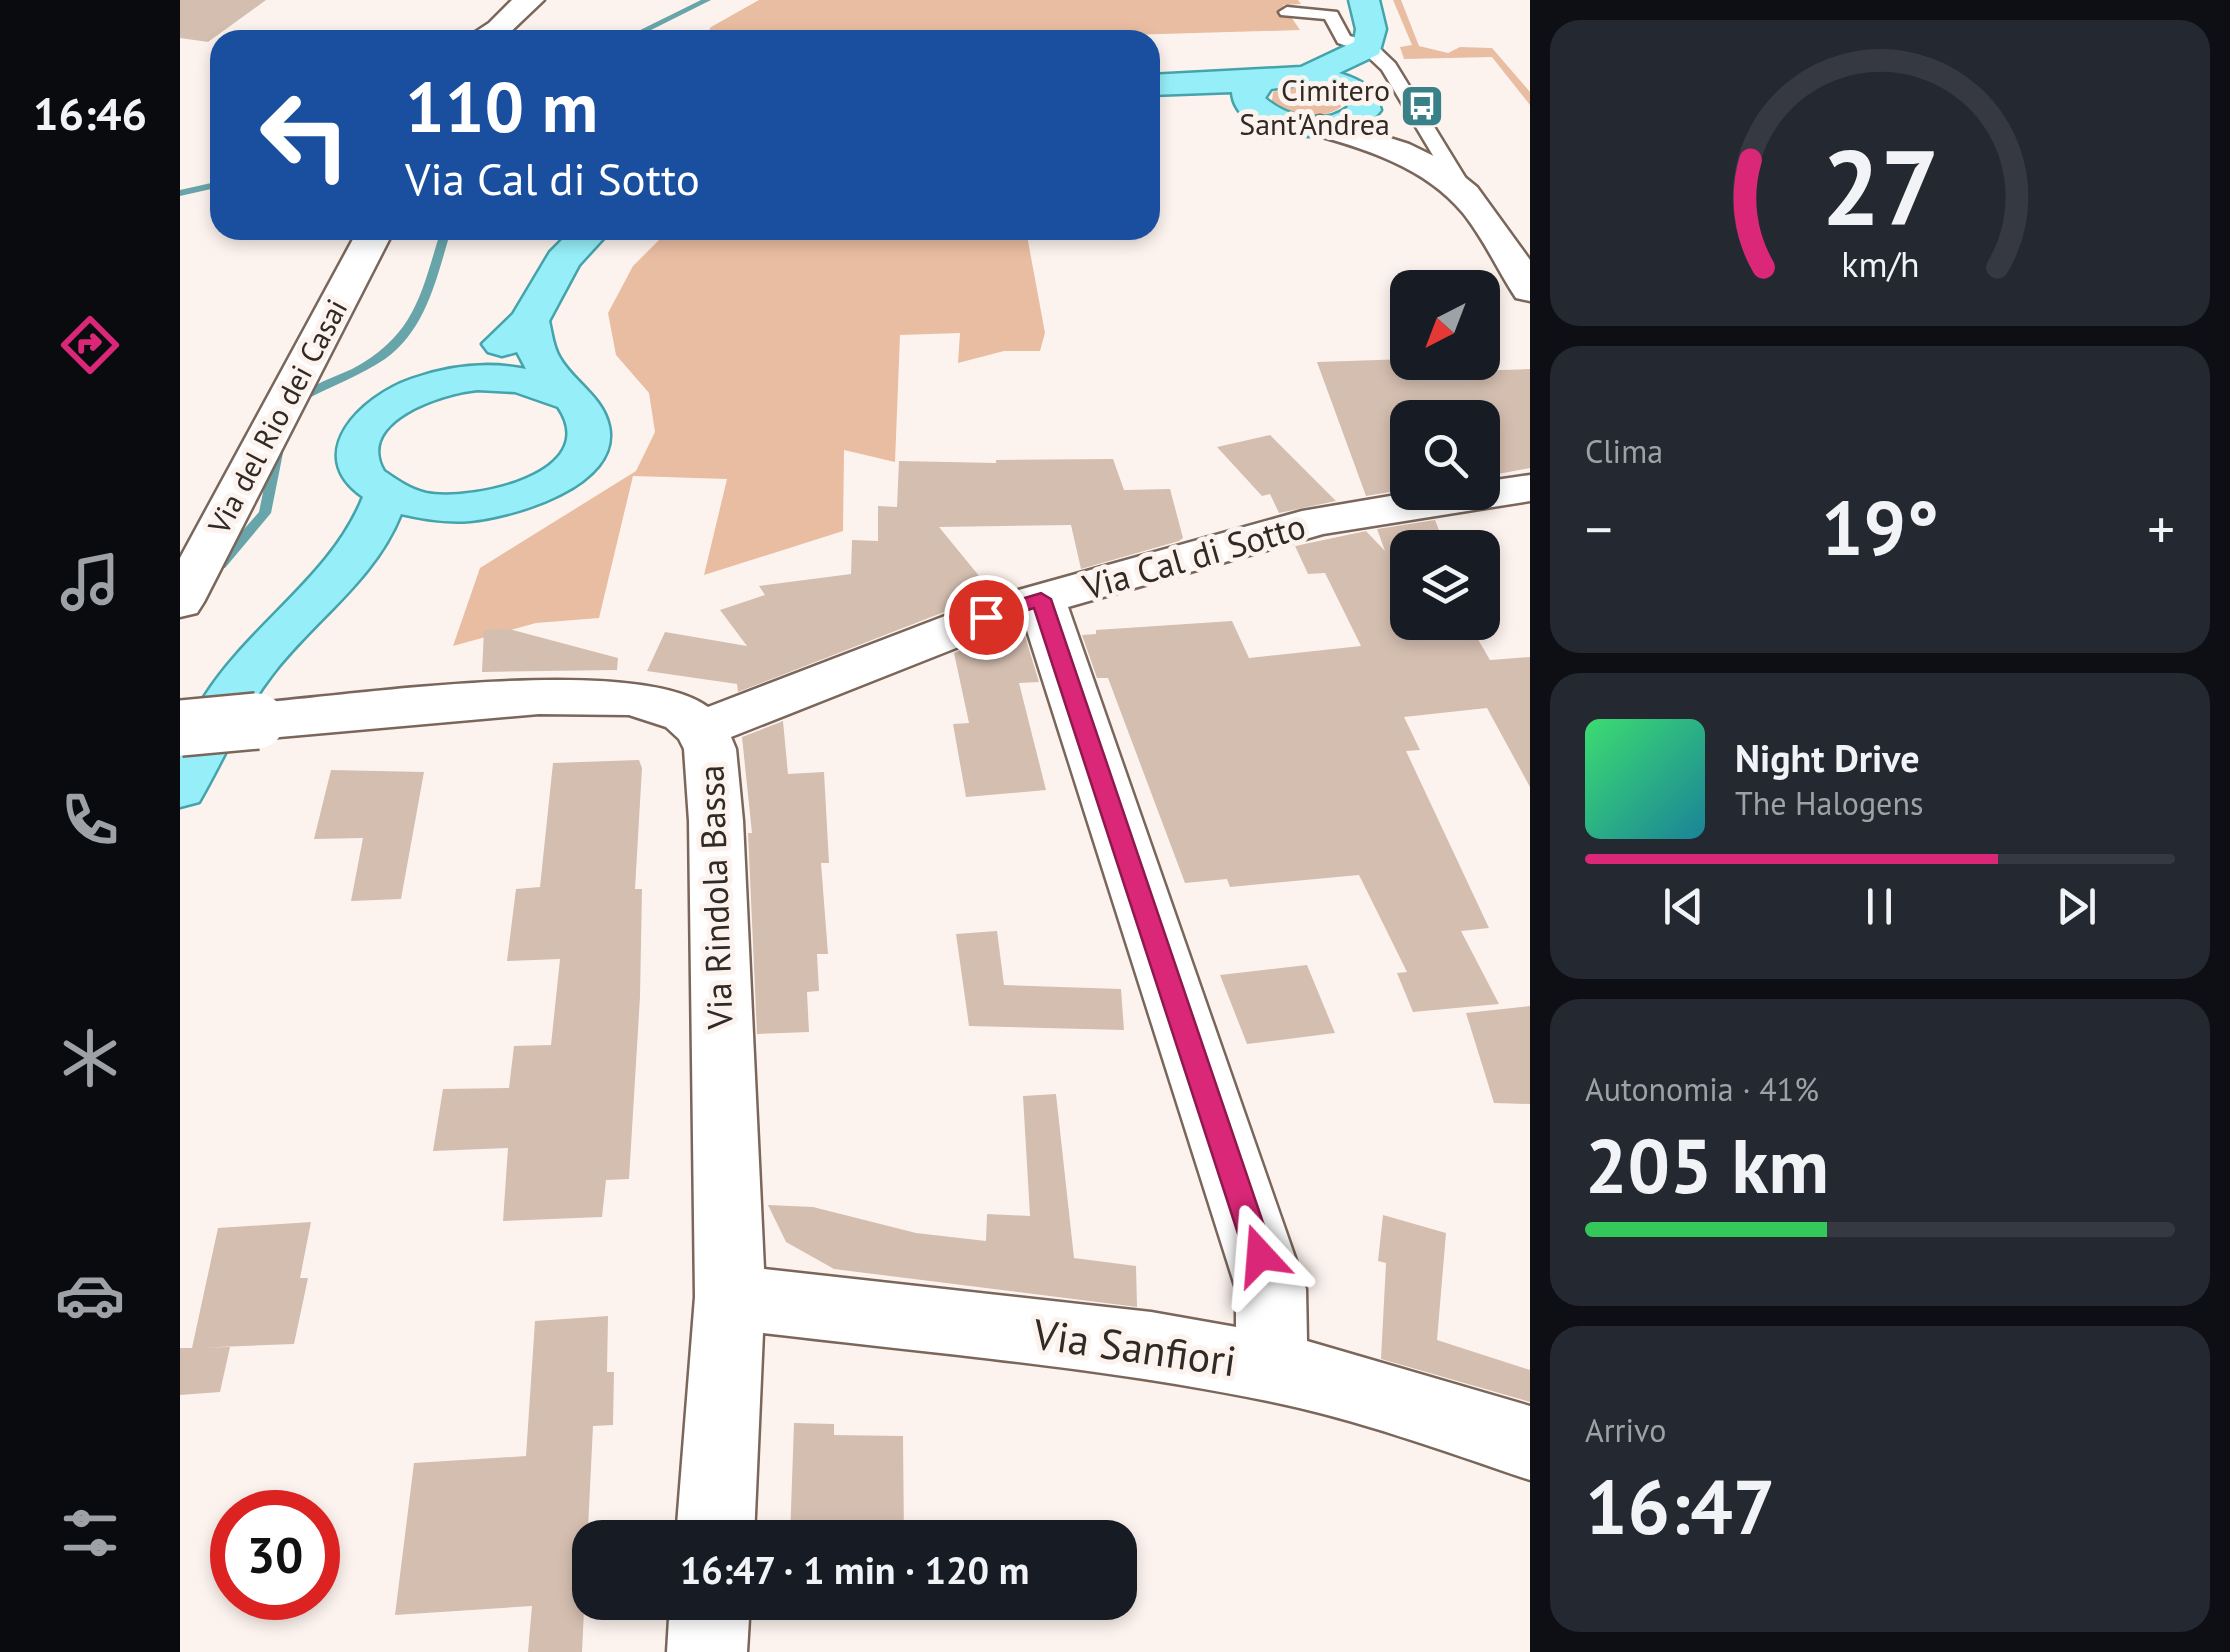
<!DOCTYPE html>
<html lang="it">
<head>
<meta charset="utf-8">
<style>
  :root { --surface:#171b24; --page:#242831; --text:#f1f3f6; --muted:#9ea1a6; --line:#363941; --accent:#db2777 }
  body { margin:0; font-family:"PT Sans",sans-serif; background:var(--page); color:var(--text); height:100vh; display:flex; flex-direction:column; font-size:38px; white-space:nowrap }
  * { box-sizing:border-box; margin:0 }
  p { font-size:32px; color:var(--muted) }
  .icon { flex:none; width:55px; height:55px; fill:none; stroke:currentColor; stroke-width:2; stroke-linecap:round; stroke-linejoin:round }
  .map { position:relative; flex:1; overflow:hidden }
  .side { display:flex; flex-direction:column; gap:20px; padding:20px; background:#0d0f14; width:700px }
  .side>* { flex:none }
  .banner { position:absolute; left:30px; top:30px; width:950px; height:210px; border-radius:30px; box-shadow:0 5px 15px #0003; background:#1a4fa0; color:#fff; overflow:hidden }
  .needle { width:65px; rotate:222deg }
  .controls { position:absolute; left:1210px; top:270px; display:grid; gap:20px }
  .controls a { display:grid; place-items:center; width:110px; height:110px; border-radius:20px; background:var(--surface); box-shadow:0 5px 15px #0003; font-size:50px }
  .speed { position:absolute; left:30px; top:1490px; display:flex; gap:20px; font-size:50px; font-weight:700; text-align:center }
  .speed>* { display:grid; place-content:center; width:130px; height:130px; border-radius:50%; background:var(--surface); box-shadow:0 5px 15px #0003; line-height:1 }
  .speed .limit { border:15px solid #d22; background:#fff; color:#111 }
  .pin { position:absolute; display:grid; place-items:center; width:85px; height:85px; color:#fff; margin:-42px; border:5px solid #fff; border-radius:50%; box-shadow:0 2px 10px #0007 }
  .me { position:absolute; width:110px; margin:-55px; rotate:341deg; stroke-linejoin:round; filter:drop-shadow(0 0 8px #0008) }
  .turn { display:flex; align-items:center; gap:35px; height:210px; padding:0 30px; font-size:45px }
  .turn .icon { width:130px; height:130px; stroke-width:2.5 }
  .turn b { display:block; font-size:70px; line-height:85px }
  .big { font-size:75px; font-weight:600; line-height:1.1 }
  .side .card { flex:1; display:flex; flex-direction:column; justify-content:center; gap:15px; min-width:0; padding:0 35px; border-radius:30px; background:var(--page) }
  .side .dial { align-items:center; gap:0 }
  .dial svg { height:260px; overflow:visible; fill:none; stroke:var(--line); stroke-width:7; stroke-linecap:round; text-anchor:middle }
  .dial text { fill:var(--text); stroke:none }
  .song { display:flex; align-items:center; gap:30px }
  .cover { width:120px; height:120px; border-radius:15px; background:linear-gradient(135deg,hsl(140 70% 55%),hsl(190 70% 35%)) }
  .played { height:10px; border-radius:5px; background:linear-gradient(90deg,var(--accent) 70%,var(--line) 70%) }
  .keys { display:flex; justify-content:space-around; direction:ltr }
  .heat { display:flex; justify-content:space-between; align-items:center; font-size:55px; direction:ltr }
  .charge { height:15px; border-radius:8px; background:linear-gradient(90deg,#34c759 41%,var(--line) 0) }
  .trip { position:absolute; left:392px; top:1520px; width:565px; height:100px; border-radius:30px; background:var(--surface); box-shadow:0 5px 15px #0003; font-weight:600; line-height:100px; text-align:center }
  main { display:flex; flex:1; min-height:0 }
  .dock { display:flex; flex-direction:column; width:180px; justify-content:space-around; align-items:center; background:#090b0e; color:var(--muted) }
  .dock .icon { width:70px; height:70px }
  .dock .selected { color:var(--accent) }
  .dock b { font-size:45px; color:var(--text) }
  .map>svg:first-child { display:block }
  .green { fill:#e9bda1 }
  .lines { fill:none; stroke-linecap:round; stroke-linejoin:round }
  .stream { fill:#68a5ab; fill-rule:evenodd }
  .building { fill:#d4beb0 }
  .service-casing { stroke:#7a665a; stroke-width:5 }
  .minor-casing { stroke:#7a665a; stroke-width:5 }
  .tertiary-casing { stroke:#7a665a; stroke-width:5 }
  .primary-casing { stroke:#45a3ab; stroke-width:5 }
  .service { fill:#fff; fill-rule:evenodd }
  .minor { fill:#fff; fill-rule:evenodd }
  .tertiary { fill:#fff; fill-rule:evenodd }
  .primary { fill:#96eff8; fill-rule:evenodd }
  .minor-bridge-casing { stroke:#7a665a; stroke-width:60; stroke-linecap:butt }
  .minor-bridge { stroke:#fff; stroke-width:55 }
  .route { fill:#db2777; stroke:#8e194d; stroke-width:2.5 }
  .labels { text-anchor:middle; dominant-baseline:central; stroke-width:10; stroke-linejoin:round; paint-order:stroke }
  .far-poi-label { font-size:30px; fill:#312923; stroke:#fdf3ee; text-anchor:end }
  .far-street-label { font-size:30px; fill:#312923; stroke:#fdf3ee }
  .street-label { font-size:35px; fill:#312923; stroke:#fdf3ee }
  .near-street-label { font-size:42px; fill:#312923; stroke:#fdf3ee }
</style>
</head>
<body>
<main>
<nav class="dock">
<b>16:46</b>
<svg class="icon selected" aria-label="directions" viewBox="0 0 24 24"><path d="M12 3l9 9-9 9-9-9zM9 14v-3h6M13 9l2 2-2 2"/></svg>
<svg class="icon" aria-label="music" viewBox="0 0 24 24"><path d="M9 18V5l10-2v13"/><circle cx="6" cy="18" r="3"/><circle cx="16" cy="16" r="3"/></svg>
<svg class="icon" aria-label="phone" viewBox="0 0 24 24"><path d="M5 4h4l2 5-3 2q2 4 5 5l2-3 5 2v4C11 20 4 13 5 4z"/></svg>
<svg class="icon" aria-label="climate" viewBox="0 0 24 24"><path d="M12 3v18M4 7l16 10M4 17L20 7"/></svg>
<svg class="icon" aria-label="car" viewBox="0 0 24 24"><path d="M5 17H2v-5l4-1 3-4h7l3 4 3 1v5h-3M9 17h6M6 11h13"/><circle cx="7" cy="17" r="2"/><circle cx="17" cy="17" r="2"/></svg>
<svg class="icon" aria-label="filters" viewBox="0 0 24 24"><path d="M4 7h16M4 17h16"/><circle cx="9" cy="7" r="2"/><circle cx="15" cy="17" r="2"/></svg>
</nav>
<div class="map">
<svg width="1350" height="1652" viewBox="0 0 1350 1652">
  <rect width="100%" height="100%" fill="#fdf3ee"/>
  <path class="green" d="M 579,0 L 1118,0 L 1121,4 L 1103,5 L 1120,30 L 780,40 L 528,40 L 525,36 L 531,27 Z
    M 1213,0 L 1221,0 L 1239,46 L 1268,53 L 1280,47 L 1312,48 L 1350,92 L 1350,105 L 1312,57 L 1224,59 L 1220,47 L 1232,45 Z
    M 1119,85 L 1143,88 L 1159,97 L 1161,107 C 1142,121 1110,117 1092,101 L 1093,92 Z
    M 489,230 L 846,230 L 865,333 L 860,351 L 824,351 L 778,363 L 780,333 L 720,335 L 715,462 L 664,450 L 663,531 L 524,575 L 547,479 L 453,476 L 419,618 L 356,623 L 273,646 L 300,568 L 456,471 L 475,432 L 469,393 L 436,355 L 428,313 L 453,266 Z"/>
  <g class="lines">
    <path class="stream" d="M 521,0 L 531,0 L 451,40 L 440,40 Z
      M 40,181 L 40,187 L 0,196 L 0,190 Z
      M 261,230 L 271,230 C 257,276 247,329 205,359 C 181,375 154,385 129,398 L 123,407 L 115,407 L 113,405 C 126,385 151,379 172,369 C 236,335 241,293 261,230 Z
      M 98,444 L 104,448 L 91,513 L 45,568 L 35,568 L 35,562 L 79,512 L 92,448 Z"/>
  </g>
  <path class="building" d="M 0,0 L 86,0 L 28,42 L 0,38 Z
    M 1228,359 L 1228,373 L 1350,369 L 1350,468 L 1302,477 L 1302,418 L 1228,418 L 1228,489 L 1186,496 L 1137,362 Z
    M 1090,435 L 1156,501 L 1099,513 L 1090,494 L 1082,496 L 1037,447 Z
    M 933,459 L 944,490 L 990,489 L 1003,538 L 999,541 L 901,569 L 891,525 L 759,527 L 813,593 L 558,692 L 557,684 L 467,671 L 485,632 L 567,646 L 540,610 L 585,595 L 579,586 L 671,574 L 672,540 L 698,541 L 698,506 L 717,507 L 719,461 L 816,463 L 816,460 Z
    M 1255,520 L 1266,548 L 1228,548 L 1228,622 L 1288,622 L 1310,660 L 1350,657 L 1350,787 L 1307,708 L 1224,717 L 1240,750 L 1226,751 L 1309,928 L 1281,931 L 1319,1004 L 1233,1012 L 1217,973 L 1227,972 L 1179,875 L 1050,887 L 1047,879 L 1005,883 L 928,678 L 917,678 L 902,635 L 916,634 L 916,630 L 1052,621 L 1069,658 L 1181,646 L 1145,573 L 1128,574 L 1115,546 L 1186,531 L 1205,551 L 1197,529 Z
    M 329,629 L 438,658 L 437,670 L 302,672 L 304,630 Z
    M 845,636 L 859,682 L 839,683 L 866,790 L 786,797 L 773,724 L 789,723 L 774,653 L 807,640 Z
    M 603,721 L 608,774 L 644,772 L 649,863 L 641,863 L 648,954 L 637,954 L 639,991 L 627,992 L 629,1032 L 577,1034 L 568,833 L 572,833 L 562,737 Z
    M 459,760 L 462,768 L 455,889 L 462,889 L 460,997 L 449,1179 L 426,1180 L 422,1217 L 323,1221 L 328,1148 L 253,1151 L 263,1089 L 329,1088 L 334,1046 L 371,1045 L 380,959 L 327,961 L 336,889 L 360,887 L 373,763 Z
    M 151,770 L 244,772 L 221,899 L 171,901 L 183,838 L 134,839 Z
    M 817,931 L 824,985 L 941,989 L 944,1030 L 789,1026 L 776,934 Z
    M 1127,965 L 1155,1033 L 1067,1044 L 1040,975 Z
    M 1350,1006 L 1350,1104 L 1314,1103 L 1286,1013 Z
    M 876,1094 L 894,1258 L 956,1266 L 957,1307 L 654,1269 L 606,1242 L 588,1205 L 633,1207 L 736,1233 L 806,1241 L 807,1214 L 850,1216 L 843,1096 Z
    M 1203,1215 L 1266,1233 L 1257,1340 L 1350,1370 L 1350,1402 L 1201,1359 L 1206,1263 L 1198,1261 Z
    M 131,1222 L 120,1278 L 128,1278 L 114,1344 L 12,1348 L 38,1228 Z
    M 428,1316 L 427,1372 L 434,1372 L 433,1425 L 413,1426 L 402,1652 L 348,1652 L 352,1606 L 215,1615 L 234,1463 L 346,1456 L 355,1321 Z
    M 50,1347 L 40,1392 L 0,1395 L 0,1348 Z
    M 614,1423 L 654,1424 L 654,1435 L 723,1436 L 724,1538 L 610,1538 Z"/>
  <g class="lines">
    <g class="service-casing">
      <path id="service" d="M 1107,7 L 1157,12 L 1170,36 L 1194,43 L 1215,63 L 1296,195 L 1293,199 L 1279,199 L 1202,70 L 1182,51 L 1158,43 L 1145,19 L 1101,15 L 1099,12 Z
        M 1101,116 L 1107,117 L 1107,125 L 1091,137 L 1079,137 L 1079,129 Z"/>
    </g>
    <g class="minor-casing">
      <path id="minor" d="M 332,0 L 364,0 L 322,40 L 283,40 L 309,23 Z
        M 178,230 L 214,230 L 24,602 L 17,613 L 0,617 L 0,558 Z
        M 1350,475 L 1350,501 L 1143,534 L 888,607 L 1126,1289 L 1127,1341 L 1350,1406 L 1350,1480 C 1264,1451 1177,1419 1088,1401 C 922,1367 751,1353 583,1333 L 574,1538 L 496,1538 L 515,1297 L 509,821 L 504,749 L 499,739 L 486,727 L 449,715 L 359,714 L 77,739 L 59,734 L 51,721 L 59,708 L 77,703 C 173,695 456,653 528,707 L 817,596 L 1122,511 L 1234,492 L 1302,492 L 1302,482 ZM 844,621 L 1056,1289 L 1056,1327 L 971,1312 L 584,1269 L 563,821 L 556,749 L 551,737 Z
        M 490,1602 L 570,1602 L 567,1652 L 487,1652 Z"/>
    </g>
    <g class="tertiary-casing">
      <path id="tertiary" d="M 1140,116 L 1229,144 L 1266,162 L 1297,187 L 1350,260 L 1350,301 L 1336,298 C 1318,271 1304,239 1283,213 C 1245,167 1184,148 1128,133 L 1123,126 L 1128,119 Z"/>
    </g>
    <g class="primary-casing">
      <path id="primary" d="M 1169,0 L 1199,0 L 1206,29 L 1199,54 L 1159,73 C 1181,80 1195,87 1201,110 C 1174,149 1055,145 1052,92 L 970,95 L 970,75 L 1121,67 L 1174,42 L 1176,29 ZM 1117,85 L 1145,89 L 1166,100 L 1168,107 C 1144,126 1106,117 1085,98 L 1091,89 Z
        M 392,230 L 431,230 L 399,265 L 369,321 C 372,333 373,347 380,358 C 394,382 423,397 429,426 C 442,486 333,517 290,521 C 266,523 244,519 221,514 C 195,580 134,620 92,675 C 62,714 44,759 19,802 L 0,807 C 0,786 0,758 0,737 C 3,724 16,708 24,697 C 71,623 151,577 183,497 C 121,454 182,396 231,379 C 268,366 307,361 346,369 L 337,352 L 322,356 L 308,352 L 302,344 L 333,314 L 370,252 ZM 298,390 L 335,392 L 378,407 C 424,474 290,502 246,493 C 230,489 217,480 204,471 C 175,421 263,393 298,390 Z"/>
    </g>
    <use href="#service" class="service"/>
    <use href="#minor" class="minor"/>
    <use href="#tertiary" class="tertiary"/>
    <use href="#primary" class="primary"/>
    <g class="minor-bridge-casing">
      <path id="minor-bridge" d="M 0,728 L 77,721"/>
    </g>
    <use href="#minor-bridge" class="minor-bridge"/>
  </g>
  <path class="route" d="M 861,593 L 871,599 L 1094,1255 L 1089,1264 L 1080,1268 L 1070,1264 L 1065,1255 L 854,608 L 806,623 L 796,617 L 799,612 Z"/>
  <defs>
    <g id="bus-square" transform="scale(2.25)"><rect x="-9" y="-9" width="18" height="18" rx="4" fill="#398089" stroke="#fdf3ee"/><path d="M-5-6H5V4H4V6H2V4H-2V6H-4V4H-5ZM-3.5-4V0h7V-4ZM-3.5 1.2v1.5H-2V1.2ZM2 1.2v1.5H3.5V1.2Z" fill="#fff"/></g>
  </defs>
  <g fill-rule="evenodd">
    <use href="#bus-square" x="1242" y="106"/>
  </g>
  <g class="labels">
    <g class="far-poi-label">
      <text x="1210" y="89">Cimitero<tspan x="1210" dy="34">Sant'Andrea</tspan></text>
    </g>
    <g class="far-street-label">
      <text transform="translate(97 416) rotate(-62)">Via del Rio dei Casai</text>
    </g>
    <g class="street-label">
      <text transform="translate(1014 556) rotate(-16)">Via Cal di Sotto</text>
      <text transform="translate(535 897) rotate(-92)">Via Rindola Bassa</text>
    </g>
    <g class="near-street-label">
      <text transform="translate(955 1347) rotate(8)">Via Sanfiori</text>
    </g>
  </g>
</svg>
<div class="controls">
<a><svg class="needle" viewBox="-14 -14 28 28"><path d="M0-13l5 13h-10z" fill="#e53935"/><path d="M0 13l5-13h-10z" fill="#9ea1a6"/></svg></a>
<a><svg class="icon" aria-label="search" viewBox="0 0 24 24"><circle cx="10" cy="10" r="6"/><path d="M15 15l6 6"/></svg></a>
<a><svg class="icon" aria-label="layers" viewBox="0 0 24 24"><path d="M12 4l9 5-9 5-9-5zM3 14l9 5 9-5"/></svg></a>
</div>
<div class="speed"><div class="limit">30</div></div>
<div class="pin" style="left:806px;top:617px;background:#d93025"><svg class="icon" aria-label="arrive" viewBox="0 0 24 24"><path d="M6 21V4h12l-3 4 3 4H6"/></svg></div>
<svg class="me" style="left:1080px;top:1255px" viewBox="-20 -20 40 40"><path d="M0-17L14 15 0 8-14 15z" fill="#db2777" stroke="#fff" stroke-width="4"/></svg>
<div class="trip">16:47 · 1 min · 120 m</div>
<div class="banner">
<div class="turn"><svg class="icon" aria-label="left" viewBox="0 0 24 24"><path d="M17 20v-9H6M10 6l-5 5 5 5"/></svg><div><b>110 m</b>Via Cal di Sotto</div></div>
</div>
</div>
<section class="side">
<div class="card dial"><svg viewBox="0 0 100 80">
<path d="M14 69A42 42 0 1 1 86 69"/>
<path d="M14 69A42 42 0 0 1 10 36" stroke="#db2777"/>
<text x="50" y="56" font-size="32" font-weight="700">27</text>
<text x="50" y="72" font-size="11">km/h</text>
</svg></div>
<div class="card"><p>Clima</p>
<div class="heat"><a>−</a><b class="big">19°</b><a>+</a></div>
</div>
<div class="card">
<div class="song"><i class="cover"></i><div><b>Night Drive</b><p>The Halogens</p></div></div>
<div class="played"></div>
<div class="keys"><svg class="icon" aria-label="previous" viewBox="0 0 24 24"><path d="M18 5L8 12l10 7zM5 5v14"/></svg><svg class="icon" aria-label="pause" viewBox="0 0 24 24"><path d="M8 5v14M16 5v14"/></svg><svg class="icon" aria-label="next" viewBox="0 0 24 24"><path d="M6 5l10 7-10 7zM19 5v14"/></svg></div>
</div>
<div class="card"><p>Autonomia · 41%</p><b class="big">205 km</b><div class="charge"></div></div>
<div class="card"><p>Arrivo</p><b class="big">16:47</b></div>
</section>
</main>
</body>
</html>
